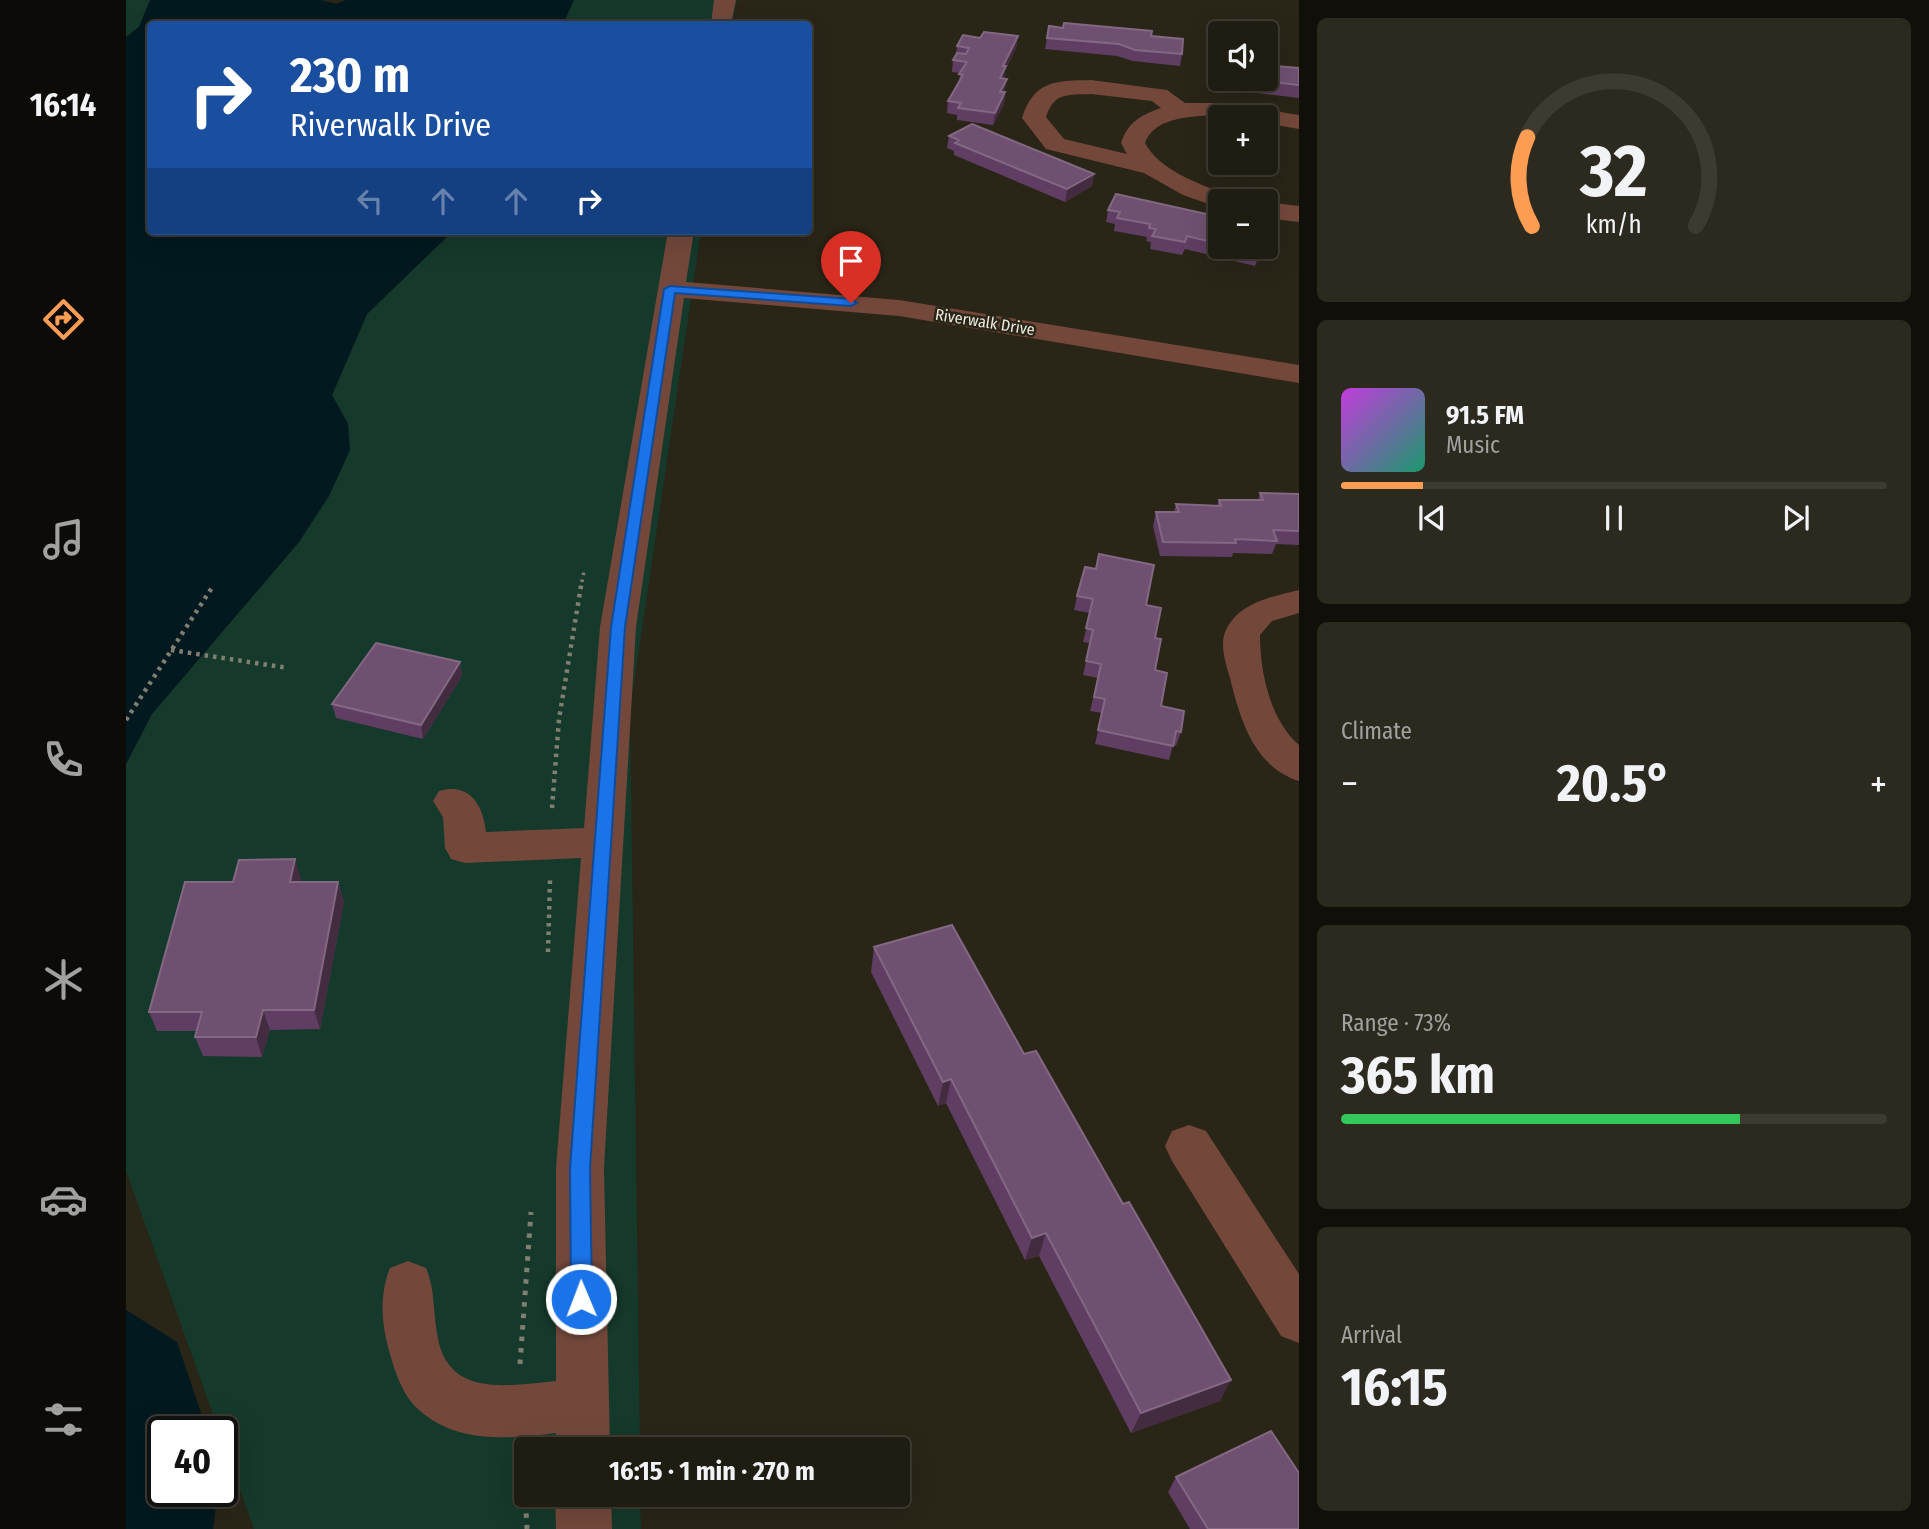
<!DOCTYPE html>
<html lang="en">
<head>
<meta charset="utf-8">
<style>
  :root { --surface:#1f1c11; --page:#2c291f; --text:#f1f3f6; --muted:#a1a19f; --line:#3c3a31; --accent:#fc9d53 }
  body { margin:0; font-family:"Fira Sans Condensed",sans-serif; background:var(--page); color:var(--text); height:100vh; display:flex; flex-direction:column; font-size:26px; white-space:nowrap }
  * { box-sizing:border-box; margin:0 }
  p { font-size:23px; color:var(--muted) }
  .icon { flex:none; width:38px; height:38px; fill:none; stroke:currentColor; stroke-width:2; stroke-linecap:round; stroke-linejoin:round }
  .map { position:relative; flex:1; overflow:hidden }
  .details { display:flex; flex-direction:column; gap:18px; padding:18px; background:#110f09; width:630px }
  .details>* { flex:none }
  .banner { position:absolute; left:21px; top:21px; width:665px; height:214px; border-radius:7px; box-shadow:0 7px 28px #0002,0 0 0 2px var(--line); background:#1a4fa0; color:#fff; overflow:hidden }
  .fabs { position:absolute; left:1082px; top:21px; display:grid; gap:14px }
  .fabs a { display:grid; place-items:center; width:70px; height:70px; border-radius:7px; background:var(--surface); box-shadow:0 7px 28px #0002,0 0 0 2px var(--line); font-size:35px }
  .speed { position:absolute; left:21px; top:1416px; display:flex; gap:14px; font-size:35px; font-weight:700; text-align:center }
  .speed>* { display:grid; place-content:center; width:91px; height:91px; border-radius:50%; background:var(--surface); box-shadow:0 7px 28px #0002,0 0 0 2px var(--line); line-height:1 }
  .speed .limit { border:4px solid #111; border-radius:10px; background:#fff; color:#111 }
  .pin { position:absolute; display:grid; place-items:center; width:60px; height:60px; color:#fff; margin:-72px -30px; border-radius:50% 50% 50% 0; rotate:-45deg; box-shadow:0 0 7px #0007 }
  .pin .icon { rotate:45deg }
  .me { position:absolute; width:77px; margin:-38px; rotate:359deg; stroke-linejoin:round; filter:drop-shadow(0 0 5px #0008) }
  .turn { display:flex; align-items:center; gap:24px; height:147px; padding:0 28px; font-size:32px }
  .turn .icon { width:91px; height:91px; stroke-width:2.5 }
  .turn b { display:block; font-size:49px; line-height:60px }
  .lanes { display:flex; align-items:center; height:66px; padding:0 28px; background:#0003; justify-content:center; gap:35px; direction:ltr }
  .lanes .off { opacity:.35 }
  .big { font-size:52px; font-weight:700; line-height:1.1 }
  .details .tile { flex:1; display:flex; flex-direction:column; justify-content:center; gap:10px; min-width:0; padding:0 24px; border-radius:10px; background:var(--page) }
  .details .dial { align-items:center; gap:0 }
  .dial svg { height:182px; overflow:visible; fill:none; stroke:var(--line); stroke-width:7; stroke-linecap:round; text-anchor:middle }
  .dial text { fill:var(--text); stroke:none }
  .song { display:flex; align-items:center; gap:21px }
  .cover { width:84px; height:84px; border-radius:10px; background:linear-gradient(135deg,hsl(290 70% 55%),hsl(160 70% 35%)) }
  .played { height:7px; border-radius:4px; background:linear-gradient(90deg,var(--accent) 15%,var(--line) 15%) }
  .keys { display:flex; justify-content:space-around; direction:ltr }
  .heat { display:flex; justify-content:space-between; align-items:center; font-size:38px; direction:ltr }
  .charge { height:10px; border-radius:5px; background:linear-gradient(90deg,#34c759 73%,var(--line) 0) }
  .trip { position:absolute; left:388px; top:1437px; width:396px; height:70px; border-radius:7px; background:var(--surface); box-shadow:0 7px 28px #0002,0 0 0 2px var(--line); font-weight:700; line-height:70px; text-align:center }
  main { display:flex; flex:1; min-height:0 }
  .tabs { display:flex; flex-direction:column; width:126px; justify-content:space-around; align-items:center; background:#0c0b07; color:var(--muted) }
  .tabs .icon { width:49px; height:49px }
  .tabs .selected { color:var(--accent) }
  .tabs b { font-size:32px; color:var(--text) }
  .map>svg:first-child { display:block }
  .green { fill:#15392b }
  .water { fill:#01191f }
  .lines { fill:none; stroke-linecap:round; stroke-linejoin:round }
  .path-far2 { stroke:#817e72; stroke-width:3.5; stroke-dasharray:2.5 4.5; stroke-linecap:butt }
  .path-far1 { stroke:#817e72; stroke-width:4.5; stroke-dasharray:3.5 5; stroke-linecap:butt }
  .path { stroke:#817e72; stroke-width:5; stroke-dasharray:4.5 7; stroke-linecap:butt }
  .minor { fill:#73483b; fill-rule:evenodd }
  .wall { fill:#603e63 }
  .shaded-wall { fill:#432c3f }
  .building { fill:#6f5071; stroke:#826882; stroke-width:2 }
  .route { fill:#1a73e8; stroke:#114b97; stroke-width:2 }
  .labels { text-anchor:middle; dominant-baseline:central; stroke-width:5; stroke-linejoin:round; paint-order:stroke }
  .far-street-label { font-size:16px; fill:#ece9e0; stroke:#292517 }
</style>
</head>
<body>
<main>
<nav class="tabs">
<b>16:14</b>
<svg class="icon selected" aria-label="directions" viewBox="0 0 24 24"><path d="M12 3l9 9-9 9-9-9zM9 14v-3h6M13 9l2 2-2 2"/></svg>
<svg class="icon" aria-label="music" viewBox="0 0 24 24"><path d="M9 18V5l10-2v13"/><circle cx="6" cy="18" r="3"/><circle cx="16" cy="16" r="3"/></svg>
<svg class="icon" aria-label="phone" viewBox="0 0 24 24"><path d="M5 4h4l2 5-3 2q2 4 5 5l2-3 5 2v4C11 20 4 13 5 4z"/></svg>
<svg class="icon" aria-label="climate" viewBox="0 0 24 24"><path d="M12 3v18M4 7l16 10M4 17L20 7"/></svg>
<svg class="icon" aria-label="car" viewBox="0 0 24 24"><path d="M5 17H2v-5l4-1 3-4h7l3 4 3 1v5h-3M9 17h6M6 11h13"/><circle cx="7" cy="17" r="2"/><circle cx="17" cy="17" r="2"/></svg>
<svg class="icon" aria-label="filters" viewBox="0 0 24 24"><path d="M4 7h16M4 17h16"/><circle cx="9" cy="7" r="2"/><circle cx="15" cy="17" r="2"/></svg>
</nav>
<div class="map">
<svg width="1173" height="1529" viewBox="0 0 1173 1529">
  <rect width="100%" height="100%" fill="#292517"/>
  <path class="green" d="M 0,0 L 24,0 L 13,27 L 0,37 Z
    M 448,0 L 611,0 L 606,24 L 437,24 Z
    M 327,231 L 575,231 L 504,710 L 514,1449 L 401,1449 L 401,1494 L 514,1495 L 515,1529 L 128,1529 L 96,1440 L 96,1432 L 93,1431 L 0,1171 L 0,764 L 26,714 L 173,542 L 222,424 L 206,395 L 241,314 Z"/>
  <path class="water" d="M 24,0 L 195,0 L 210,4 L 220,0 L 448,0 L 437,24 L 24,24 L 24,231 L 327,231 L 241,314 L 206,395 L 222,424 L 224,450 L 203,496 L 173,542 L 26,714 L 0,764 L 0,37 L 13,27 Z
    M 0,1310 L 51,1342 L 81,1431 L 37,1432 L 37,1491 L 92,1491 L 87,1529 L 0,1529 Z"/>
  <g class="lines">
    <path class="path-far2" d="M 456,582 L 458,571"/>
    <path class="path-far1" d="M 45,650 L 162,668
      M 0,720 L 87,586
      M 426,808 L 433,719 L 456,580
      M 422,952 L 424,880"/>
    <path class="path" d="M 394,1364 L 405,1212
      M 397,1456 L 401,1529"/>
    <path class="minor" d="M 588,0 L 610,0 L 605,24 L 585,24 Z
      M 965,80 L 1041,90 L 1059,103 L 1101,103 L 1173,115 L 1173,129 L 1139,123 L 1139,117 C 1108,117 1031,106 1019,143 C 1032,167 1062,179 1086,189 C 1095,192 1104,193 1110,201 L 1094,201 L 1094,208 L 1057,195 L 1018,173 L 920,149 L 896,118 C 908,80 930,81 965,80 ZM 965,94 L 1026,101 L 1035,108 C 1015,115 1002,122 995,143 L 1001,154 L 938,139 L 920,117 C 928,92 942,95 965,94 Z
      M 1139,202 L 1173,206 L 1173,222 L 1139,218 Z
      M 542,231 L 568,231 L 560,282 L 773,300 L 1173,365 L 1173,383 L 773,316 L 558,298 L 510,627 L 478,1168 L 484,1449 L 430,1449 L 430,1433 C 384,1439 329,1444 292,1409 C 275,1394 268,1368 262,1347 C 255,1322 254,1292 264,1268 L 282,1261 L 300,1268 C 309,1289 307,1310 311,1333 C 320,1398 380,1386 430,1381 L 430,1168 L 455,858 L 339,863 L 325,859 L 319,848 L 317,817 L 307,801 L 313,791 C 343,782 357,804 360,832 L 458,828 L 474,627 Z
      M 1173,590 L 1173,613 L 1146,621 L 1134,635 C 1134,672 1144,720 1173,745 L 1173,781 C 1128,767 1114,719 1104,678 C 1100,664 1093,644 1100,630 C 1113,602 1146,597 1173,590 Z
      M 1063,1125 L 1080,1131 L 1173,1274 L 1173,1343 L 1155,1336 L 1046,1161 L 1039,1146 L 1046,1131 Z
      M 429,1494 L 485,1494 L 486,1529 L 430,1529 Z"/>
  </g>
  <path class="wall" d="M 892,36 L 890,48 L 879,70 L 878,79 L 879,92 L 878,104 L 867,125 L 831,120 L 831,115 L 821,113 L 822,101 L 833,83 L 834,73 L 826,72 L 827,60 L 830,55 L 831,46 L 854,38 Z
    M 1025,36 L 1056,54 L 1054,66 L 1007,61 L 991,56 L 919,49 L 921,38 Z
    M 1094,62 L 1094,79 L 1139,79 L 1173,68 L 1173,98 L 1091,88 Z
    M 823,136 L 968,174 L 966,186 L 939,202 L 828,155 L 828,151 L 821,148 Z
    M 982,210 L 1094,217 L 1094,247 L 1136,247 L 1129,266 L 1059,249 L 1056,255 L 1024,249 L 1025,242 L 1020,241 L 1021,237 L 988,231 L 989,224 L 980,222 Z
    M 1173,492 L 1173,545 L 1150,544 L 1146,554 L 1107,553 L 1106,557 L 1034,556 L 1027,526 L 1030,512 L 1048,512 L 1050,504 L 1091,505 L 1093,500 L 1132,500 L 1134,493 L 1172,494 Z
    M 951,596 L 1020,605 L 1029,638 L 1029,670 L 1035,706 L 1055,732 L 1050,746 L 1047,745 L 1043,760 L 969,744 L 976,713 L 964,711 L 972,678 L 957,675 L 964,643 L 957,642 L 964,613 L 948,610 Z
    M 334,662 L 336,676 L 297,739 L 210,718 L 206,704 Z
    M 175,879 L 174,882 L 212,882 L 218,902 L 194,1029 L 144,1030 L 136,1057 L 77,1056 L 69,1037 L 71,1031 L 31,1031 L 23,1012 L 107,882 Z
    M 748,947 L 1094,1401 L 1005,1433 L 913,1256 L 899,1260 L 820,1103 L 812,1106 L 745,972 Z
    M 1050,1477 L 1173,1529 L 1064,1529 L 1042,1492 Z"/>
  <path class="shaded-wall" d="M 892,36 L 890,48 L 879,70 L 878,78 L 872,90 L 877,66 Z
    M 881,79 L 879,91 L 873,104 L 874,92 Z
    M 879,92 L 878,104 L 867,125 L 869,113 Z
    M 968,174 L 966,186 L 939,202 L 941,189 Z
    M 334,662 L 336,676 L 297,739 L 295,725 Z
    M 169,859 L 175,879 L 170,902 L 164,882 Z
    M 212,882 L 218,902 L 194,1029 L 188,1010 Z
    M 137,1010 L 144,1030 L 136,1057 L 130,1037 Z
    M 825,1079 L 820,1103 L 812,1106 L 817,1082 Z
    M 920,1233 L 913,1256 L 899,1260 L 906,1238 Z
    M 1105,1380 L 1094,1401 L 1005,1433 L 1015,1413 Z"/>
  <path class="building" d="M 938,23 L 1026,31 L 1025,36 L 1057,39 L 1056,54 L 1009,50 L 993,44 L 921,38 L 923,26 L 937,28 Z
    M 858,32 L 892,36 L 877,66 L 880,66 L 874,78 L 881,79 L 874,92 L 879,92 L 869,113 L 832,108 L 835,103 L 822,101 L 837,75 L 833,74 L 841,62 L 827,60 L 831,53 L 840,54 L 843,48 L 831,46 L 837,35 L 854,38 Z
    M 1139,65 L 1173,68 L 1173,85 L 1120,79 L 1139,79 Z
    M 846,124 L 968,174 L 941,189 L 829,143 L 833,140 L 823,136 Z
    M 990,194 L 1094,217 L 1094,244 L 1061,236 L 1059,242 L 1026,236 L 1030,229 L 1023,228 L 1024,224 L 991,218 L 994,212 L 982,210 Z
    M 1108,247 L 1135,247 L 1133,253 Z
    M 1134,493 L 1173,494 L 1173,531 L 1147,530 L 1151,541 L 1109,539 L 1110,543 L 1037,542 L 1030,512 L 1053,512 L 1050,504 L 1095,506 L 1093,500 L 1137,500 Z
    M 973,554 L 1028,565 L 1020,605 L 1035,608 L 1029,638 L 1035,639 L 1029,670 L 1041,673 L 1035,706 L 1058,711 L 1055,732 L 1050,731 L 1047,746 L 972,730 L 979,699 L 968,697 L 975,664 L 960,661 L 967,630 L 960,628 L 967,599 L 951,596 L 959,567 L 970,569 Z
    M 250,643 L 334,662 L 295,725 L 206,704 Z
    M 169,859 L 164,882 L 212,882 L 188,1010 L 137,1010 L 130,1037 L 69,1037 L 76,1012 L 23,1012 L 59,882 L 107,882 L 113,860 Z
    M 826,925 L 898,1054 L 910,1051 L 997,1204 L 1003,1202 L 1105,1380 L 1015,1413 L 920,1233 L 906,1238 L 825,1079 L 817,1082 L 748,947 Z
    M 1145,1431 L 1173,1473 L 1173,1529 L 1082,1529 L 1050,1477 Z"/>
  <path class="route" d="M 544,286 L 725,299 L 731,303 L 725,306 L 549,293 L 499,627 L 464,1168 L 466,1299 L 463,1306 L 455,1309 L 448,1306 L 445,1299 L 444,1168 L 485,627 L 538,289 Z"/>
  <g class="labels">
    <g class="far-street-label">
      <text transform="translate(859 322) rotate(9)">Riverwalk Drive</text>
    </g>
  </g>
</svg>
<div class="fabs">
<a><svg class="icon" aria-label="sound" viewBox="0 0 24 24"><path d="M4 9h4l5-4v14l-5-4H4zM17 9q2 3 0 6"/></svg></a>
<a>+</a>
<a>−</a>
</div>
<div class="speed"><div class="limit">40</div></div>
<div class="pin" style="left:725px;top:303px;background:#d93025"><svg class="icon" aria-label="arrive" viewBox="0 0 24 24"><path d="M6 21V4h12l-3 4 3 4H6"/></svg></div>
<svg class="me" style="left:455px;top:1299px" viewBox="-20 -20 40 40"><circle r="17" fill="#1a73e8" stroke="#fff" stroke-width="3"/><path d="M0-11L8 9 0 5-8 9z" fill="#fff"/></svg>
<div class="trip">16:15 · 1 min · 270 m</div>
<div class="banner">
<div class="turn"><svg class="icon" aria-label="right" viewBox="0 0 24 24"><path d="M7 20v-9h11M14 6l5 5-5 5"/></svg><div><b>230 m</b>Riverwalk Drive</div></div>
<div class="lanes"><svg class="icon off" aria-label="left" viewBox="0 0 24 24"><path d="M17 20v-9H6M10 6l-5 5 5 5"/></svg><svg class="icon off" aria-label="ahead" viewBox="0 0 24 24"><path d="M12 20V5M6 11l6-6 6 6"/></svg><svg class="icon off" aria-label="ahead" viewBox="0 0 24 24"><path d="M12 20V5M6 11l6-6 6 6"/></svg><svg class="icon" aria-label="right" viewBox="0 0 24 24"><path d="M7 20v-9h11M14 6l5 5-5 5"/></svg></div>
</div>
</div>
<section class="details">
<div class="tile dial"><svg viewBox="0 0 100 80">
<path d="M14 69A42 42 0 1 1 86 69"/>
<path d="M14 69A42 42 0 0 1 12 30" stroke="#fc9d53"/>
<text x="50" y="56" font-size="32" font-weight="700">32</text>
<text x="50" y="72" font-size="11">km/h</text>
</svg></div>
<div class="tile">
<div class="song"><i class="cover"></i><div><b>91.5 FM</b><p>Music</p></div></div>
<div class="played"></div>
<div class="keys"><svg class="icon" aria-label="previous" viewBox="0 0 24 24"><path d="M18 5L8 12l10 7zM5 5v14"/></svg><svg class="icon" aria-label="pause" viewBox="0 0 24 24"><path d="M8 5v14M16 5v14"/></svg><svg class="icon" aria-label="next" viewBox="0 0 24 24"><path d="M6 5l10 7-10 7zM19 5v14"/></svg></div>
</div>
<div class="tile"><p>Climate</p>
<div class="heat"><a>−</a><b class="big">20.5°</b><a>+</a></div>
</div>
<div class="tile"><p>Range · 73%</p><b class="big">365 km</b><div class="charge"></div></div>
<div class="tile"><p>Arrival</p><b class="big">16:15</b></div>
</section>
</main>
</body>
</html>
